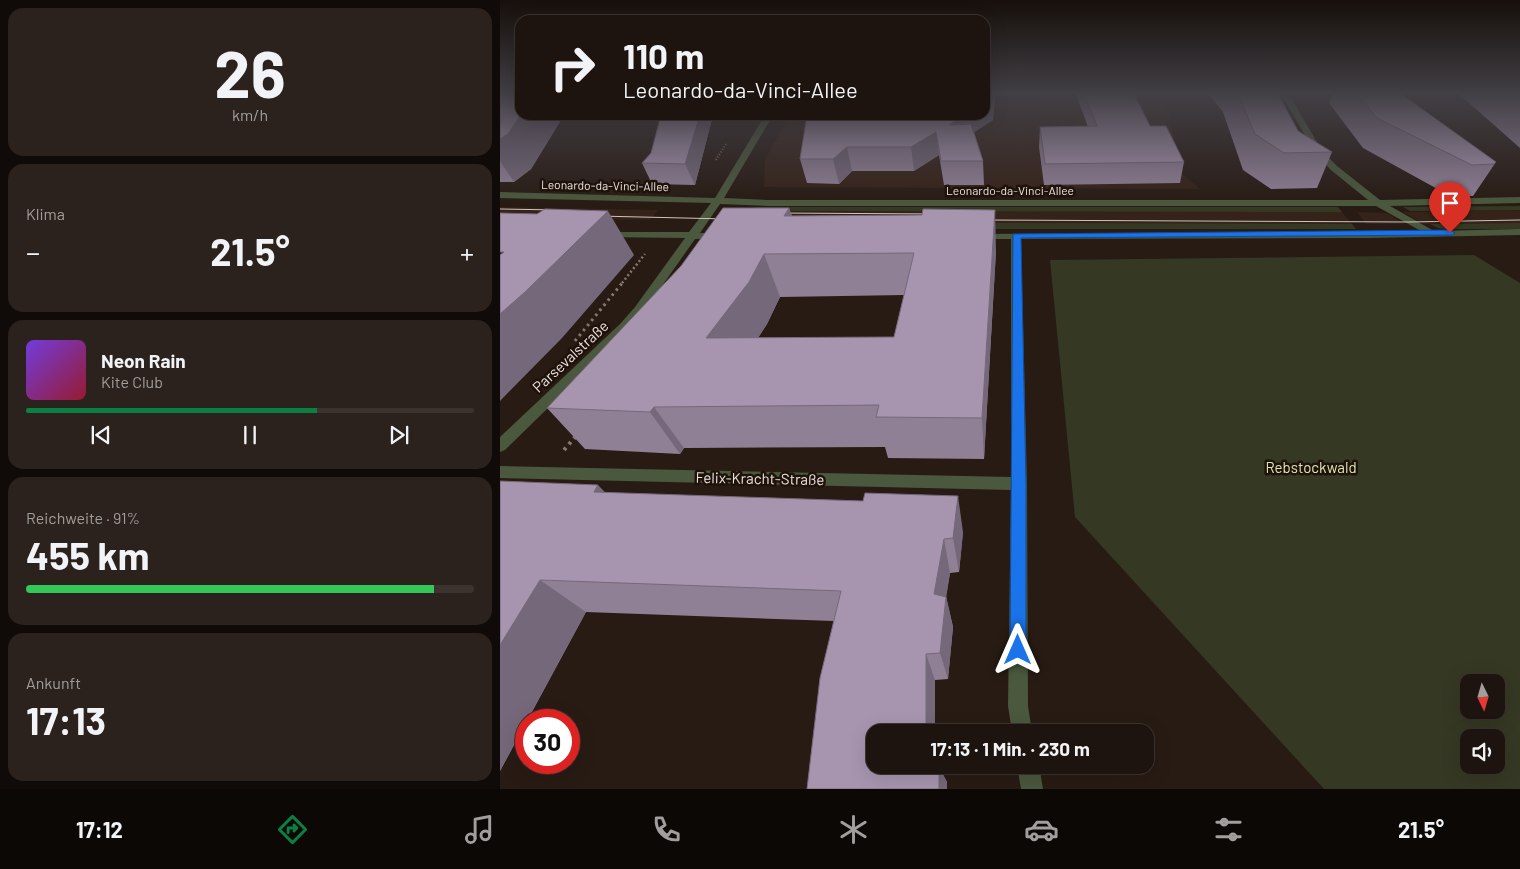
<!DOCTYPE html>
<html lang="de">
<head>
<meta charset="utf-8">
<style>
  :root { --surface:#1e140f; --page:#2b211d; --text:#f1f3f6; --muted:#a19e9e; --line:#3c332f; --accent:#0b8043 }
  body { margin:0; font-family:Barlow,sans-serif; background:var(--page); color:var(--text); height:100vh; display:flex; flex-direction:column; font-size:19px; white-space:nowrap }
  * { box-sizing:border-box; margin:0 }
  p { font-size:16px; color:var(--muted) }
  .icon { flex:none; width:28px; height:28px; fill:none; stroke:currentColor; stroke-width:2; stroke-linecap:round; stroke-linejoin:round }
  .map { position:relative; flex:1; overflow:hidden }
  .drawer { display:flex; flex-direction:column; gap:8px; padding:8px; background:#100b08; width:500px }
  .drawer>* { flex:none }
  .guide { position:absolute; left:15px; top:15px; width:475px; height:105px; border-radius:15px; box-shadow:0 5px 20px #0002,0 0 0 1px var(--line); background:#1e140f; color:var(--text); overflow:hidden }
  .needle { width:32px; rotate:175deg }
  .tools { position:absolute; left:960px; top:674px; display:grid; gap:10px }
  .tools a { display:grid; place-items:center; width:45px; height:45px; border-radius:10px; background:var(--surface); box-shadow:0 5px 20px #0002,0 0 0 1px var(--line); font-size:25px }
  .speed { position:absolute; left:15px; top:709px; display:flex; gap:10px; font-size:25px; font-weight:700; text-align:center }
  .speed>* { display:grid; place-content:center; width:65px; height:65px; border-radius:50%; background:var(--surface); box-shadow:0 5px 20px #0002,0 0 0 1px var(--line); line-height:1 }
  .speed .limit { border:8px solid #d22; background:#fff; color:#111 }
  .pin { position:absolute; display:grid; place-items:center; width:42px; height:42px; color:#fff; margin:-51px -21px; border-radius:50% 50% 50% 0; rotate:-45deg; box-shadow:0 0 5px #0007 }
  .pin .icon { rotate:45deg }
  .me { position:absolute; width:55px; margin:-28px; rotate:0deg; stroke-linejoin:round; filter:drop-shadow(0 0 4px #0008) }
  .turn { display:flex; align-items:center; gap:18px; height:105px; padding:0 25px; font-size:22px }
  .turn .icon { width:65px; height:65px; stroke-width:2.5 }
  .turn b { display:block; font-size:35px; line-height:42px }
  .big { font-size:38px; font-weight:700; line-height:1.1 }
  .drawer .tile { flex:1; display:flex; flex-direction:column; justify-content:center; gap:8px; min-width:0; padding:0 18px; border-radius:15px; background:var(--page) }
  .drawer .dial { align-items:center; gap:0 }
  .dial b { font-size:65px; line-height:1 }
  .song { display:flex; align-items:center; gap:15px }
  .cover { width:60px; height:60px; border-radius:8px; background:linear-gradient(135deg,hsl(260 70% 55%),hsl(350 70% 35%)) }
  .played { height:5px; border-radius:2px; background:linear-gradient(90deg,var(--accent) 65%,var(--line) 65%) }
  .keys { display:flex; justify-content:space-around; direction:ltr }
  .heat { display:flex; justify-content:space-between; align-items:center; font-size:28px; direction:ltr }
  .charge { height:8px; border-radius:4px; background:linear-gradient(90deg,#34c759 91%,var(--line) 0) }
  .trip { position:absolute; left:366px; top:724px; width:288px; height:50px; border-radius:15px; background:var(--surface); box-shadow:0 5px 20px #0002,0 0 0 1px var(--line); font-weight:700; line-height:50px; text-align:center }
  .menu { display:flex; height:80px; justify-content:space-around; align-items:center; background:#0c0806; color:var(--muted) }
  .menu .icon { width:35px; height:35px }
  .menu .active { color:var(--accent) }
  .menu b { font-size:22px; color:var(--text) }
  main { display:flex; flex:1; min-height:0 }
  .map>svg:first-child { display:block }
  .built { fill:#352218 }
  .green { fill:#353823; fill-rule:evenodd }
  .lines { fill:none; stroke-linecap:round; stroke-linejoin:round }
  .path-far3 { stroke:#847873; stroke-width:2; stroke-dasharray:1 2; stroke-linecap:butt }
  .path-far2 { stroke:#847873; stroke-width:2.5; stroke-dasharray:2 2.5; stroke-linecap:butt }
  .path-far1 { stroke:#847873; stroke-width:3; stroke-dasharray:2.5 4; stroke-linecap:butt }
  .path { stroke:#847873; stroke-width:4; stroke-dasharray:3 4.5; stroke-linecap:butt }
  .minor { fill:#4a583d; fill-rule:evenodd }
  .tram { stroke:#cec4c0; stroke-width:1 }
  .wall { fill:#908096; fill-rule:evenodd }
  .shaded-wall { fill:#75687a }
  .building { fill:#a795af; stroke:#75687a; fill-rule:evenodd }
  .route { fill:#1a73e8; stroke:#114b97 }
  .labels { text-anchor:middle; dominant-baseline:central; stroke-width:5; stroke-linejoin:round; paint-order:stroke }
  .far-street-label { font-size:12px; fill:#ede4e0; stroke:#1e120b }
  .street-label { font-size:15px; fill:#ede4e0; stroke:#1e120b }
  .park-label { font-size:15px; fill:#dde6b0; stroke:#1e120b }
</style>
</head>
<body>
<main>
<section class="drawer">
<div class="tile dial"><b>26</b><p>km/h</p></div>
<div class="tile"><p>Klima</p>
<div class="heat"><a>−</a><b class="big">21.5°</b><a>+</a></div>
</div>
<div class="tile">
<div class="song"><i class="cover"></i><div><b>Neon Rain</b><p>Kite Club</p></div></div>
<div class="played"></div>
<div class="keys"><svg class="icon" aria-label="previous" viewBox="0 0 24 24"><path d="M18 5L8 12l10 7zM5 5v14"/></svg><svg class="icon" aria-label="pause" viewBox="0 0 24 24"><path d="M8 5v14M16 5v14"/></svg><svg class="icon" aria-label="next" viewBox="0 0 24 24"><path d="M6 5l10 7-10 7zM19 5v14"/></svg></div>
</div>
<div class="tile"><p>Reichweite · 91%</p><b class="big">455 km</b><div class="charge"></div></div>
<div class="tile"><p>Ankunft</p><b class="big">17:13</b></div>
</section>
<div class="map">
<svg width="1020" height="789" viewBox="0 0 1020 789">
  <rect width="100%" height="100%" fill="#281b14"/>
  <path class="built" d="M 547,94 L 658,94 L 669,113 L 680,172 L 700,189 L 264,187 L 265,160 L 289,115 L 485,115 L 485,104 L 549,106 Z
    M 0,207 L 158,210 L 150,220 L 0,218 Z
    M 1020,210 L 1020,223 L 923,224 L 903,212 Z
    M 253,211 L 842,212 L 852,224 L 246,224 Z
    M 857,212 L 887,213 L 904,224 L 866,224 Z"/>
  <path class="green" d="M 1020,206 L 1020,210 L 910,211 L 903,207 Z
    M 256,207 L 838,207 L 842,212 L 253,211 Z
    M 487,223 L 852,224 L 856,229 L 243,229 Z
    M 1020,223 L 1020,229 L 947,229 L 938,228 L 930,224 Z
    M 974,255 L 1020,283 L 1020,789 L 824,789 L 575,517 L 550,260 ZM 996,682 L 996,710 L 969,710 L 969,682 ZM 969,738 L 996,738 L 996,765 L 969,765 Z"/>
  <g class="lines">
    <path class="path-far3" d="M 216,160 L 226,144"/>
    <path class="path-far2" d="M 122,283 L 145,254"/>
    <path class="path-far1" d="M 75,341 L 123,282"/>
    <path class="path" d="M 64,450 L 76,436"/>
    <path class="minor" d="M 781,94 L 789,94 L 822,151 L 837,166 L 880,200 L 1020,197 L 1020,203 L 890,206 L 934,231 L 1020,229 L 1020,235 L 869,238 L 521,239 L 527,484 L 528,706 L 532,732 L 512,732 L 508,706 L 511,490 L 0,478 L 0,466 L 511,477 L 511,239 L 478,239 L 474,238 L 474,234 L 921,231 L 876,206 L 268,206 L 220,204 L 200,233 L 219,233 L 224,236 L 223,238 L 195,239 L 143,313 L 128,330 L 5,450 L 0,452 L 0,437 L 120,324 L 135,307 L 185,238 L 103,237 L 98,234 L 99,232 L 189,232 L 211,203 L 0,198 L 0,192 L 215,198 L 265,115 L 273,115 L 224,198 L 268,200 L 868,200 L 831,170 L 816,154 Z
      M 517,765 L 539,765 L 543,789 L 521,789 Z"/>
    <path class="tram" d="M 0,209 L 58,210
      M 278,213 L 435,214
      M 97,216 L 227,219
      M 482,220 L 910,222 L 1020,220"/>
  </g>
  <path class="wall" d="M 0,94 L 20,115 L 64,115 L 31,169 L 14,182 L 0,182 Z
    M 576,94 L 634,94 L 650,126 L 684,162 L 680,183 L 544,185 L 539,147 L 540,127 L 588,127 Z
    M 709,94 L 778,94 L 798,131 L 832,152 L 817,188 L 771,189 L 743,170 L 723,112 Z
    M 833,94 L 901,94 L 996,162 L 973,196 L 952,197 L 863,148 L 829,103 Z
    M 959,94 L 1020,94 L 1020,148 Z
    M 213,115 L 195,185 L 152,184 L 142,163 Z
    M 307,115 L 493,120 L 474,132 L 483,161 L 484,185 L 444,185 L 439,155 L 414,171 L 352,171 L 339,184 L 307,183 L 300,159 Z
    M 289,208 L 292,216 L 496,251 L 484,459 L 388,458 L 385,447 L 184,448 L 180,454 L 85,449 L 47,408 ZM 404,295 L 394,337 L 258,338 L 267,324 L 280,297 Z
    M 0,481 L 463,532 L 459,572 L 450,573 L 446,596 L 453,627 L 448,679 L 435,680 L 435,732 L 375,732 L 436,767 L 439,767 L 447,782 L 447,789 L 307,789 L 334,621 L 86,612 L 0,771 Z"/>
  <path class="shaded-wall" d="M 493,94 L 496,94 L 493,120 L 450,148 L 449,125 L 464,115 L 485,115 L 485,102 Z
    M 21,115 L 64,115 L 31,169 L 14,182 L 0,161 L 0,139 Z
    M 200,115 L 213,115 L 195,185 L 185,164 Z
    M 436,132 L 439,155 L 414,171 L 411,147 Z
    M 347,147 L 352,171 L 339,184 L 333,159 Z
    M 289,208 L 302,249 L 284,216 Z
    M 495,210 L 496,251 L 484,459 L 482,418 Z
    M 108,211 L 134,255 L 62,338 L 0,401 L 0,314 Z
    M 264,254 L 280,297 L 267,324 L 229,381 L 206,338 Z
    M 154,407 L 184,448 L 180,454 L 150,412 Z
    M 98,485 L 134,522 L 94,492 Z
    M 458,496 L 463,532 L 459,572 L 453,538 Z
    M 444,539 L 450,573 L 442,624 L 434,594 Z
    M 40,580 L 86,612 L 27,720 L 26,720 L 26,722 L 0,771 L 0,645 Z
    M 446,597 L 453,627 L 448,679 L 440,653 Z
    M 426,654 L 435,680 L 435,732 L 426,732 Z
    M 426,765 L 436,765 L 436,783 L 426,767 Z
    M 439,767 L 447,782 L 447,789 L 439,789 Z"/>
  <path class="building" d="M 0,94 L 20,94 L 20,115 L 21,115 L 8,134 L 0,139 Z
    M 485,94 L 493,94 L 493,98 L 485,102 Z
    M 584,94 L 634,94 L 650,126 L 666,126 L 684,162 L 545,164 L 540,127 L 597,126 Z
    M 738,94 L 778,94 L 798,131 L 832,152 L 784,153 L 755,134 Z
    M 857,94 L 901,94 L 996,162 L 994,164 L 972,165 L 877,118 Z
    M 161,115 L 200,115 L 185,164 L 142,163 L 151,153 Z
    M 307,115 L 464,115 L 449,125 L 471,124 L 483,161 L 441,161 L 436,132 L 411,147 L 347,147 L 333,159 L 300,159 Z
    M 223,208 L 289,208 L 284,216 L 422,215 L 423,209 L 495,210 L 482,418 L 376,417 L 379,405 L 154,407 L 150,412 L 47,408 L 181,266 ZM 414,253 L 394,337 L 206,338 L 249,282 L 264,254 Z
    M 45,209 L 108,211 L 25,292 L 0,314 L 0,255 L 4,252 L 0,252 L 0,213 L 37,214 Z
    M 0,481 L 98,485 L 94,492 L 363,501 L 365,493 L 458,496 L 453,538 L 444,539 L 434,594 L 446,597 L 440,653 L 426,654 L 426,732 L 375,732 L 375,765 L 426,765 L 426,767 L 439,767 L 439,789 L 307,789 L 320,678 L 341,591 L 40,580 L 0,645 Z"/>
  <linearGradient id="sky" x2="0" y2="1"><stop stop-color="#160f0b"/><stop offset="0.46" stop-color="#423f45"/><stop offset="1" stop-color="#423f45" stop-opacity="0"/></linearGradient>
  <rect width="1020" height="204" fill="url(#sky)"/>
  <path class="route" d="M 950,230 L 955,233 L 953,235 L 521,238 L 526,484 L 526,650 L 524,656 L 518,658 L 512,656 L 510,650 L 513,234 Z"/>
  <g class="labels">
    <g class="far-street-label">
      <text transform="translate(105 185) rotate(1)">Leonardo-da-Vinci-Allee</text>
      <text x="510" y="190">Leonardo-da-Vinci-Allee</text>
    </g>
    <g class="street-label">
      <text transform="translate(70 356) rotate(-43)">Parsevalstraße</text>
      <text transform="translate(260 478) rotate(1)">Felix-Kracht-Straße</text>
    </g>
    <g class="park-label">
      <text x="811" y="467">Rebstockwald</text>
    </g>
  </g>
</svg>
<div class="tools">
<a><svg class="needle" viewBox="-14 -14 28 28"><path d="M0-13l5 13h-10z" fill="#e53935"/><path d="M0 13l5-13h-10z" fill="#a19e9e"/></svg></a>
<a><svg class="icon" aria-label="sound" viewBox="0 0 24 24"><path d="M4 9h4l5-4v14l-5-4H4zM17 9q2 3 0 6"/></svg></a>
</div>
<div class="speed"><div class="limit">30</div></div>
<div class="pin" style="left:950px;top:233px;background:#d93025"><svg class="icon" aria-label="arrive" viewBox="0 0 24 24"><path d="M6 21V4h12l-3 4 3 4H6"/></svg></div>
<svg class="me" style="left:518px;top:650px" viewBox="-20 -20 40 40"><path d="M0-17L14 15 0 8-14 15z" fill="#1a73e8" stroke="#fff" stroke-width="4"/></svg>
<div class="trip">17:13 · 1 Min. · 230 m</div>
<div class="guide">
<div class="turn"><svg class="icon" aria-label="right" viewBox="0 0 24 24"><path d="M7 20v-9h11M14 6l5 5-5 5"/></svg><div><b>110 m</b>Leonardo-da-Vinci-Allee</div></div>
</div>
</div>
</main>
<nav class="menu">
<b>17:12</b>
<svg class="icon active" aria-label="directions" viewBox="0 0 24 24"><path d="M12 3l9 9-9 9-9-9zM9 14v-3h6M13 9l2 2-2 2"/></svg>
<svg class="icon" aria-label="music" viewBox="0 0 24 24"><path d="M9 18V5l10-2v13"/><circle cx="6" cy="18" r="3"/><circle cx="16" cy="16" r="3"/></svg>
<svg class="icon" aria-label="phone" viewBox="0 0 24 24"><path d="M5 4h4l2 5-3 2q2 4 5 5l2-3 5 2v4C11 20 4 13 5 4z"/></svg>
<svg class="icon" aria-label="climate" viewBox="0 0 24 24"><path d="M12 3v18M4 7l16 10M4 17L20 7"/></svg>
<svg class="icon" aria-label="car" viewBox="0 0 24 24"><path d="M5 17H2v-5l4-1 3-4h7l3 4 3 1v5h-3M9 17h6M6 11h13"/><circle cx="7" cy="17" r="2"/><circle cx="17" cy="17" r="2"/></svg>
<svg class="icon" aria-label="filters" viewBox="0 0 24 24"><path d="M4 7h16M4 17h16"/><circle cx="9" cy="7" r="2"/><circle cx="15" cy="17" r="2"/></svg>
<b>21.5°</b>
</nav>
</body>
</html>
